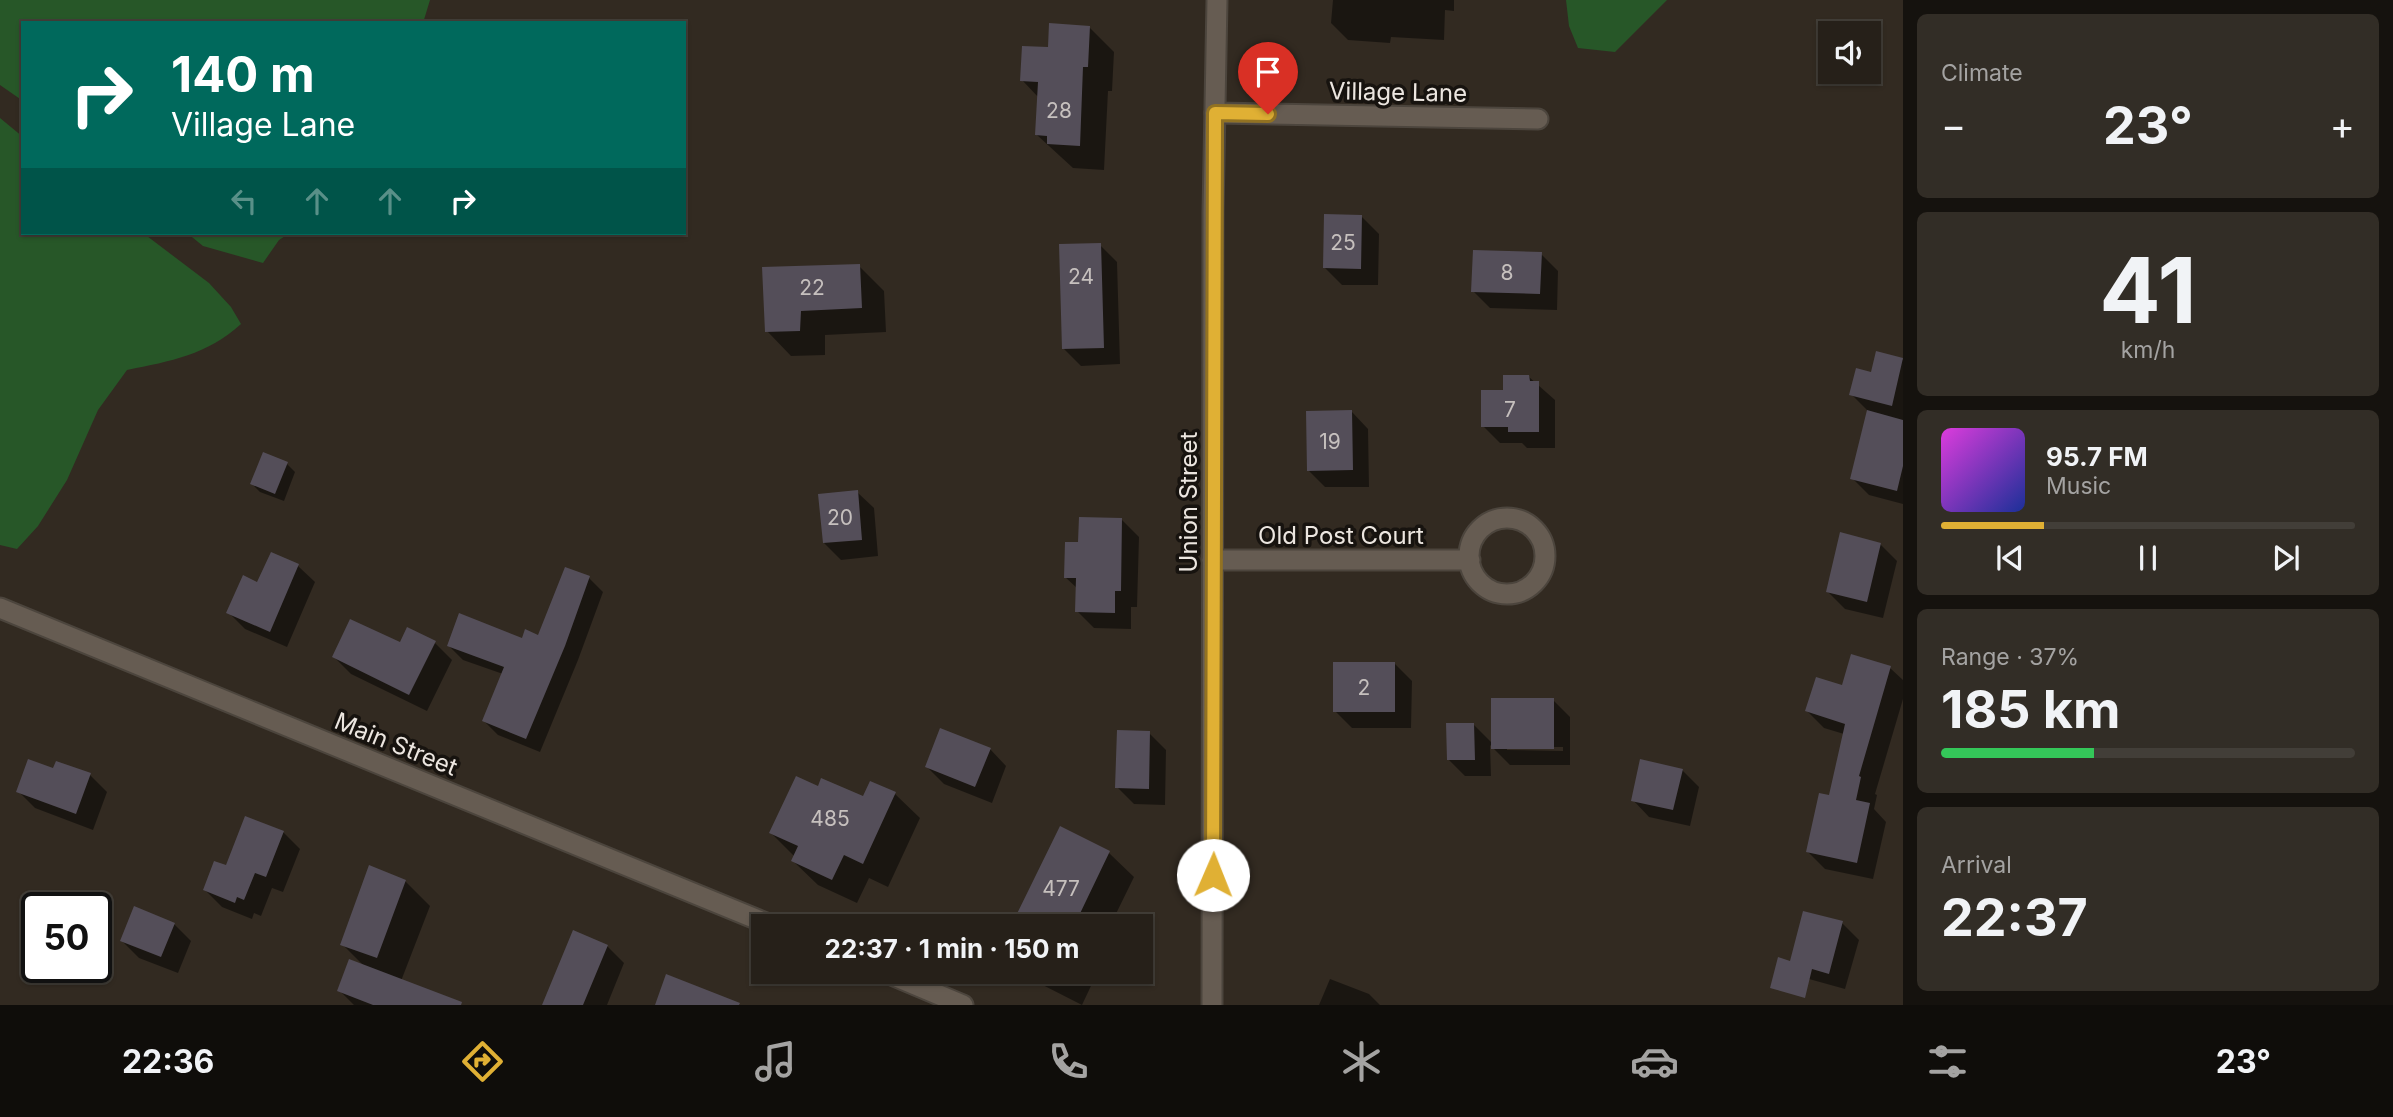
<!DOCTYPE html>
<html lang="en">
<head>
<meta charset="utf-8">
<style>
  :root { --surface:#262019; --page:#322d26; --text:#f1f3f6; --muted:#a4a3a2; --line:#423e38; --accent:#e0b034 }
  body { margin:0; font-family:Inter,sans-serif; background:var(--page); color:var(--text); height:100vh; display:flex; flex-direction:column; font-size:26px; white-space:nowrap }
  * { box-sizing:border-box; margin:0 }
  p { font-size:23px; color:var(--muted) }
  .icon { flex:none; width:38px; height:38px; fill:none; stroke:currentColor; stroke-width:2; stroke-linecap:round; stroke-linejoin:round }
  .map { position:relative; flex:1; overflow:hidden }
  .panel { display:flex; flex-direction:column; gap:14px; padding:14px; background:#15120e; width:490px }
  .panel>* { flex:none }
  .guide { position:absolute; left:21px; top:21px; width:665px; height:214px; border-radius:0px; box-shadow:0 2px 5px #0004,0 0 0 2px var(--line); background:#00695c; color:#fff; overflow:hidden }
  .buttons { position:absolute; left:1818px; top:21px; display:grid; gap:14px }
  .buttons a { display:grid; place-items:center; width:63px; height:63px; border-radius:0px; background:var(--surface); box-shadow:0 2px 5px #0004,0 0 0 2px var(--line); font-size:35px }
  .speed { position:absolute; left:21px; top:892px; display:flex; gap:14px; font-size:35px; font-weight:700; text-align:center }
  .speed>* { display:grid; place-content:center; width:91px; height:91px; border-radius:50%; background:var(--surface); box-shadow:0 2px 5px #0004,0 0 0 2px var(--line); line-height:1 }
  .speed .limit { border:4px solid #111; border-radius:10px; background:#fff; color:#111 }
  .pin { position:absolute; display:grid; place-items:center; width:60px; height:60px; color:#fff; margin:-72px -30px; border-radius:50% 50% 50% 0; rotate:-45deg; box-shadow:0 0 7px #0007 }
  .pin .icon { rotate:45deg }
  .me { position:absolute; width:77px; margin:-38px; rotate:1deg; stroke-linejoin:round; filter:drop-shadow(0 0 5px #0008) }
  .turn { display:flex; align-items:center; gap:24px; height:147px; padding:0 35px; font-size:32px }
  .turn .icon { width:91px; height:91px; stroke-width:2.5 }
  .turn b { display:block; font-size:49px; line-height:60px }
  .lanes { display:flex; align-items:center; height:66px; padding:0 35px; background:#0003; justify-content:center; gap:35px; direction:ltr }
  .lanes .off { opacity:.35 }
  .big { font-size:52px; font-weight:700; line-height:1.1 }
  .panel .widget { flex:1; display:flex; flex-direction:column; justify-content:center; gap:10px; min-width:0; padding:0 24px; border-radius:10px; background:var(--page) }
  .panel .dial { align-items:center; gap:0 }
  .dial b { font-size:91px; line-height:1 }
  .song { display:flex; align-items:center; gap:21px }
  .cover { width:84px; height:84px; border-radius:10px; background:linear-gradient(135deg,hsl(300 70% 55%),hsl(230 70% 35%)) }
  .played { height:7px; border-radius:4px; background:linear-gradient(90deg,var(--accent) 25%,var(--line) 25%) }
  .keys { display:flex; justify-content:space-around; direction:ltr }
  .heat { display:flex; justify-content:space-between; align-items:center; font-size:38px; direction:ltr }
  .charge { height:10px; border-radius:5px; background:linear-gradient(90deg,#34c759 37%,var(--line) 0) }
  .trip { position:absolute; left:751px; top:914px; width:402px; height:70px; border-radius:0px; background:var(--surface); box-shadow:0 2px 5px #0004,0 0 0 2px var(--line); font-weight:700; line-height:70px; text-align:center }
  .tab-bar { display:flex; height:112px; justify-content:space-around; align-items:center; background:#0f0d0a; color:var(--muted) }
  .tab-bar .icon { width:49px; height:49px }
  .tab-bar .current { color:var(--accent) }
  .tab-bar b { font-size:32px; color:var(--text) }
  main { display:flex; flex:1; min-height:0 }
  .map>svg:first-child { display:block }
  .green { fill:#275728 }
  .shadow { fill:#0007; fill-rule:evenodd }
  .building { fill:#544e59 }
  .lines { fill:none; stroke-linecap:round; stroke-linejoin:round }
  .minor-casing { stroke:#4c453d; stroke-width:23 }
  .secondary-casing { stroke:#4c453d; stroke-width:23 }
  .minor { stroke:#665c52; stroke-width:19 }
  .secondary { stroke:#665c52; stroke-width:19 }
  .route-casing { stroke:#927222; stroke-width:18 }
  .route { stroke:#e0b034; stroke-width:12 }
  .labels { text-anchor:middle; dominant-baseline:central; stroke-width:7; stroke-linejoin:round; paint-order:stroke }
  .number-label { font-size:21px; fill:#c6c0be }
  .street-label { font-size:24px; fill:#ece6e0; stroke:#17130f }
</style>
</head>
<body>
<main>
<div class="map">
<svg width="1903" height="1005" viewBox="0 0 1903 1005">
  <rect width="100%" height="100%" fill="#322a21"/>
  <path class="green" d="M 0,0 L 430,0 L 423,23 L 23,23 L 23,101 L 0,85 Z
    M 1566,0 L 1667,0 L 1615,52 L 1578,48 L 1569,26 Z
    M 0,118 L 23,137 L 23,233 L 143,233 L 209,283 L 231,307 L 241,324 C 207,355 171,361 127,370 L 98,410 L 67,480 L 38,526 L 17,549 L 0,545 Z
    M 187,233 L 290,233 L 279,240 L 263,263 L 203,246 Z"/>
  <path class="shadow" d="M 1333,0 L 1454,0 L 1454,11 L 1445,10 L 1444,40 L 1391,37 L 1390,43 L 1348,40 L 1331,23 Z
    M 1089,27 L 1114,52 L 1112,91 L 1108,91 L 1104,170 L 1073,168 L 1037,135 L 1039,98 L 1022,80 L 1050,49 Z
    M 1362,217 L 1379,234 L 1378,285 L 1342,285 L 1325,268 Z
    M 1100,245 L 1117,262 L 1120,364 L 1081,366 L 1064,349 Z
    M 1541,254 L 1558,271 L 1557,310 L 1490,308 L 1473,291 Z
    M 859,266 L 884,291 L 886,332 L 825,335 L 825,355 L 791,356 L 767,331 Z
    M 1877,354 L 1903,360 L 1903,504 L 1869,495 L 1852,478 L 1868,411 L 1851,394 L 1873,374 Z
    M 1529,377 L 1555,400 L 1555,448 L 1527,448 L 1522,443 L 1500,443 L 1483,426 Z
    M 1352,412 L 1368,429 L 1369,487 L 1325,487 L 1308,470 Z
    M 264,454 L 287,464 L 295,472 L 284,501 L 260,492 L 252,484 Z
    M 857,492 L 874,508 L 878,556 L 841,560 L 824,543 Z
    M 1122,520 L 1139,537 L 1137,607 L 1131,607 L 1131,629 L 1094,628 L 1077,611 L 1078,589 L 1065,577 L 1080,544 Z
    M 1880,544 L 1897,561 L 1883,618 L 1845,609 L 1828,592 Z
    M 298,566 L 315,582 L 287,647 L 245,629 L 229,613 L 258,584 Z
    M 589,578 L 603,592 L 578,660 L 540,752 L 498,735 L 484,721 L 503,674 L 463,660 L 449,646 L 539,637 Z
    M 435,643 L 452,660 L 427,711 L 351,674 L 334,657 L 400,645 Z
    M 1395,664 L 1412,681 L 1411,728 L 1352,728 L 1335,711 Z
    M 1890,668 L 1903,680 L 1903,699 L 1875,794 L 1877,795 L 1874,809 L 1886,822 L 1873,879 L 1825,869 L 1808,852 L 1830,797 L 1844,734 L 1824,728 L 1807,711 L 1843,687 Z
    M 1553,700 L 1570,717 L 1570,765 L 1510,765 L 1490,745 L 1491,776 L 1465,776 L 1448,759 L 1474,725 L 1493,744 ZM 1507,747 L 1563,747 L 1563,751 L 1507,750 Z
    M 1149,733 L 1166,750 L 1165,805 L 1134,804 L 1117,787 Z
    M 990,749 L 1006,766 L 992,803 L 944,784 L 927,767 Z
    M 54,770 L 90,775 L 107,792 L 93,830 L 35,808 L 18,791 Z
    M 1682,770 L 1699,787 L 1690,826 L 1649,817 L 1633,800 Z
    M 871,783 L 895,794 L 920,818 L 888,887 L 869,878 L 857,903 L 818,885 L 793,861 L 795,857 L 771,833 L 864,798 Z
    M 1061,829 L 1109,853 L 1134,877 L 1110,926 L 1013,926 Z
    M 283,832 L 300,849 L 283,892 L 272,888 L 261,916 L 254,913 L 252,919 L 222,907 L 205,890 L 227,867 Z
    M 405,881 L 430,906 L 401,981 L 440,1005 L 354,1005 L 339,990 L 366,968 L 342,944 Z
    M 1842,923 L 1859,940 L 1845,989 L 1809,979 L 1792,963 Z
    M 174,924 L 191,941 L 178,973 L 139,958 L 122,941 Z
    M 607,946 L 624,963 L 607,1005 L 544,1005 Z
    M 1020,971 L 1098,971 L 1082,1005 L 1025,976 Z
    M 1330,979 L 1369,994 L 1380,1005 L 1319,1005 Z"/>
  <path class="building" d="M 1049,23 L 1090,26 L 1088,67 L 1083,67 L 1080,146 L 1047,144 L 1047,136 L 1035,135 L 1038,82 L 1020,81 L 1022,46 L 1048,47 Z
    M 1324,214 L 1362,215 L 1361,269 L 1323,268 Z
    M 1101,243 L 1104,348 L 1062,349 L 1059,244 Z
    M 1473,250 L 1542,252 L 1540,294 L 1471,292 Z
    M 860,264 L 862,308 L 801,311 L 800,331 L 765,332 L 762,267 Z
    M 1876,351 L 1903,358 L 1892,406 L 1849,395 L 1856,368 L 1871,372 Z
    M 1503,375 L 1529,375 L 1530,381 L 1539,381 L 1539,432 L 1508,432 L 1508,427 L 1481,427 L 1481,390 L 1503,390 Z
    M 1352,410 L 1353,470 L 1307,471 L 1306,411 Z
    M 1867,410 L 1903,420 L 1903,466 L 1897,491 L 1850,479 Z
    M 263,452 L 288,462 L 275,494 L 250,484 Z
    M 858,490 L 862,540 L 823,543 L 818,494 Z
    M 1079,517 L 1122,518 L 1121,591 L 1115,591 L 1115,613 L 1075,612 L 1076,578 L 1064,578 L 1065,542 L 1078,542 Z
    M 1840,532 L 1881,543 L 1867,602 L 1826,592 Z
    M 271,552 L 299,564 L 270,632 L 226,613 L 243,575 L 257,582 Z
    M 565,567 L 590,576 L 565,646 L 526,739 L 482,721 L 504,667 L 447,646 L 459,613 L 522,638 L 525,629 L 538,635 Z
    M 350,619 L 400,642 L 407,627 L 436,641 L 409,695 L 332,657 Z
    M 1851,654 L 1891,666 L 1859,776 L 1861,777 L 1856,800 L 1870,803 L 1857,863 L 1806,852 L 1819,793 L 1829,795 L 1845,724 L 1805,711 L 1816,677 L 1842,685 Z
    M 1333,662 L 1395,662 L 1395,712 L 1333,712 Z
    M 1491,698 L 1554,698 L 1554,749 L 1491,749 Z
    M 1446,723 L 1474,723 L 1475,760 L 1447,760 Z
    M 940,728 L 991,748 L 975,787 L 925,767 Z
    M 1117,730 L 1150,731 L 1149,789 L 1115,788 Z
    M 28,759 L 53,768 L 56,761 L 91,773 L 76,814 L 16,792 Z
    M 1640,759 L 1683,769 L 1673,810 L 1631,801 Z
    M 796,776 L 818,786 L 821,778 L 863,796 L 870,781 L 896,792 L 863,864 L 844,855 L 832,880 L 791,861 L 798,846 L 769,833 Z
    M 245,816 L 284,831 L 266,877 L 255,873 L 244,900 L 237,897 L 235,903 L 203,890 L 214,861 L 226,865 Z
    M 1060,826 L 1110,851 L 1074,926 L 1011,926 Z
    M 369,865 L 406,880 L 377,958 L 340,945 Z
    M 134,906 L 175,923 L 161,957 L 120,941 Z
    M 1803,911 L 1843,921 L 1829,974 L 1812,969 L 1805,998 L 1770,988 L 1778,957 L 1790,961 Z
    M 573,930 L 608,945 L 583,1005 L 542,1005 Z
    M 349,959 L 462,1002 L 461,1005 L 373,1005 L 337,991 Z
    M 666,974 L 740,1003 L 739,1005 L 655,1005 Z"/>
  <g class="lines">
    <g class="minor-casing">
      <path id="minor" d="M 1215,113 L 1538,119
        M1469 556a38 38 0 1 1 76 0a38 38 0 1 1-76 0Z
        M 1212,560 L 1470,560"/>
    </g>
    <g class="secondary-casing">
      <path id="secondary" d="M 0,608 L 773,926
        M 882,971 L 963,1005
        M 1212,1005 L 1213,212 L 1217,0"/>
    </g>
    <use href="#minor" class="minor"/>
    <use href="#secondary" class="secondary"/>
  </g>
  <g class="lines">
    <g class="route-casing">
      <path id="route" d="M 1213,875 L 1215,113 L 1268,114"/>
    </g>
    <use href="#route" class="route"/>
  </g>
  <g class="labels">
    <g class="number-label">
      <text x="1059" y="110">28</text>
      <text x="1343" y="242">25</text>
      <text x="1507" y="272">8</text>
      <text x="1081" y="276">24</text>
      <text x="812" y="287">22</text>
      <text x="1510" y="409">7</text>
      <text x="1330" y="441">19</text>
      <text x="840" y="517">20</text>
      <text x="1364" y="687">2</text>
      <text x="830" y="818">485</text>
      <text x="1061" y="888">477</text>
    </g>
    <g class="street-label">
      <text transform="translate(1398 92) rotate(1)">Village Lane</text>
      <text transform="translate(1188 502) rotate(-90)">Union Street</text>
      <text x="1341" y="535">Old Post Court</text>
      <text transform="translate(396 744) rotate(22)">Main Street</text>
    </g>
  </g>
</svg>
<div class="buttons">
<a><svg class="icon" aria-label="sound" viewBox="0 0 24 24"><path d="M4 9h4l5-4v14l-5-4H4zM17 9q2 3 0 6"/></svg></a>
</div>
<div class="speed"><div class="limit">50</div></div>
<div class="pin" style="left:1268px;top:114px;background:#d93025"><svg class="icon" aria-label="arrive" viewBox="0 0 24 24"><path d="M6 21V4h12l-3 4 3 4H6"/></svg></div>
<svg class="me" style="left:1213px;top:875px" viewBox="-20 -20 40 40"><circle r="19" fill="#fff"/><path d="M0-13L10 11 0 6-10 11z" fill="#e0b034"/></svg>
<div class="trip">22:37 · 1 min · 150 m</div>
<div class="guide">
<div class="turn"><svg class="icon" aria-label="right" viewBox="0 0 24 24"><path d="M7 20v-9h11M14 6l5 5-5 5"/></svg><div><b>140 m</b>Village Lane</div></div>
<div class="lanes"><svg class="icon off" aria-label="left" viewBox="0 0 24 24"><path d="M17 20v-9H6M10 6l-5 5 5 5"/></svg><svg class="icon off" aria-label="ahead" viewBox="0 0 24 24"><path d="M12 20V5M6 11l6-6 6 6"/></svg><svg class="icon off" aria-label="ahead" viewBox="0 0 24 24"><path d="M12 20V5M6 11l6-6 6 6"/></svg><svg class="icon" aria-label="right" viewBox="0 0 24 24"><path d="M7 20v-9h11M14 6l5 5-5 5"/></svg></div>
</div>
</div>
<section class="panel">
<div class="widget"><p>Climate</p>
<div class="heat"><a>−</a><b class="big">23°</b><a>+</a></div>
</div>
<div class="widget dial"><b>41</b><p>km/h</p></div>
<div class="widget">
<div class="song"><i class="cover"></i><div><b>95.7 FM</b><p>Music</p></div></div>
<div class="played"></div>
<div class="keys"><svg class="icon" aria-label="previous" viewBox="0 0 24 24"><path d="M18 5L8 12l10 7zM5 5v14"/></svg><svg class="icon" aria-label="pause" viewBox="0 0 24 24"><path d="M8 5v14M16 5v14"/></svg><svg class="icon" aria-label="next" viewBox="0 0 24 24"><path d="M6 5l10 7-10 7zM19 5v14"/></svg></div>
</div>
<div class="widget"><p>Range · 37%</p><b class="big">185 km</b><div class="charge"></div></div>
<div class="widget"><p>Arrival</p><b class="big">22:37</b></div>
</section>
</main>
<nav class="tab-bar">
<b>22:36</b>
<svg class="icon current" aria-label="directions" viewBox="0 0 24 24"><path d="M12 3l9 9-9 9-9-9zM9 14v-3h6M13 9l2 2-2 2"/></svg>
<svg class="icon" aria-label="music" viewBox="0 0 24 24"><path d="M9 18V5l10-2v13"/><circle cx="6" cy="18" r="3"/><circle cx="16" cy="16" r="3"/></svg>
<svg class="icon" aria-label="phone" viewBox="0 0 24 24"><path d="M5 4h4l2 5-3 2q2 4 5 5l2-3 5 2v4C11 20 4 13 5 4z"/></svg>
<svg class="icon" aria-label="climate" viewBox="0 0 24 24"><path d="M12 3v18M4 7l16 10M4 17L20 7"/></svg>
<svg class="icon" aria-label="car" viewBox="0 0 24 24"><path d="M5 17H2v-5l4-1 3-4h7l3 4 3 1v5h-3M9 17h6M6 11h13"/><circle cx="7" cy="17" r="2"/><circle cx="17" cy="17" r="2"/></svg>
<svg class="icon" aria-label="filters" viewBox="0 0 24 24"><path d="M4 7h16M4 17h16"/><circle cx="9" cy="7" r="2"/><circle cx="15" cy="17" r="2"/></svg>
<b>23°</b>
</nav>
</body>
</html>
